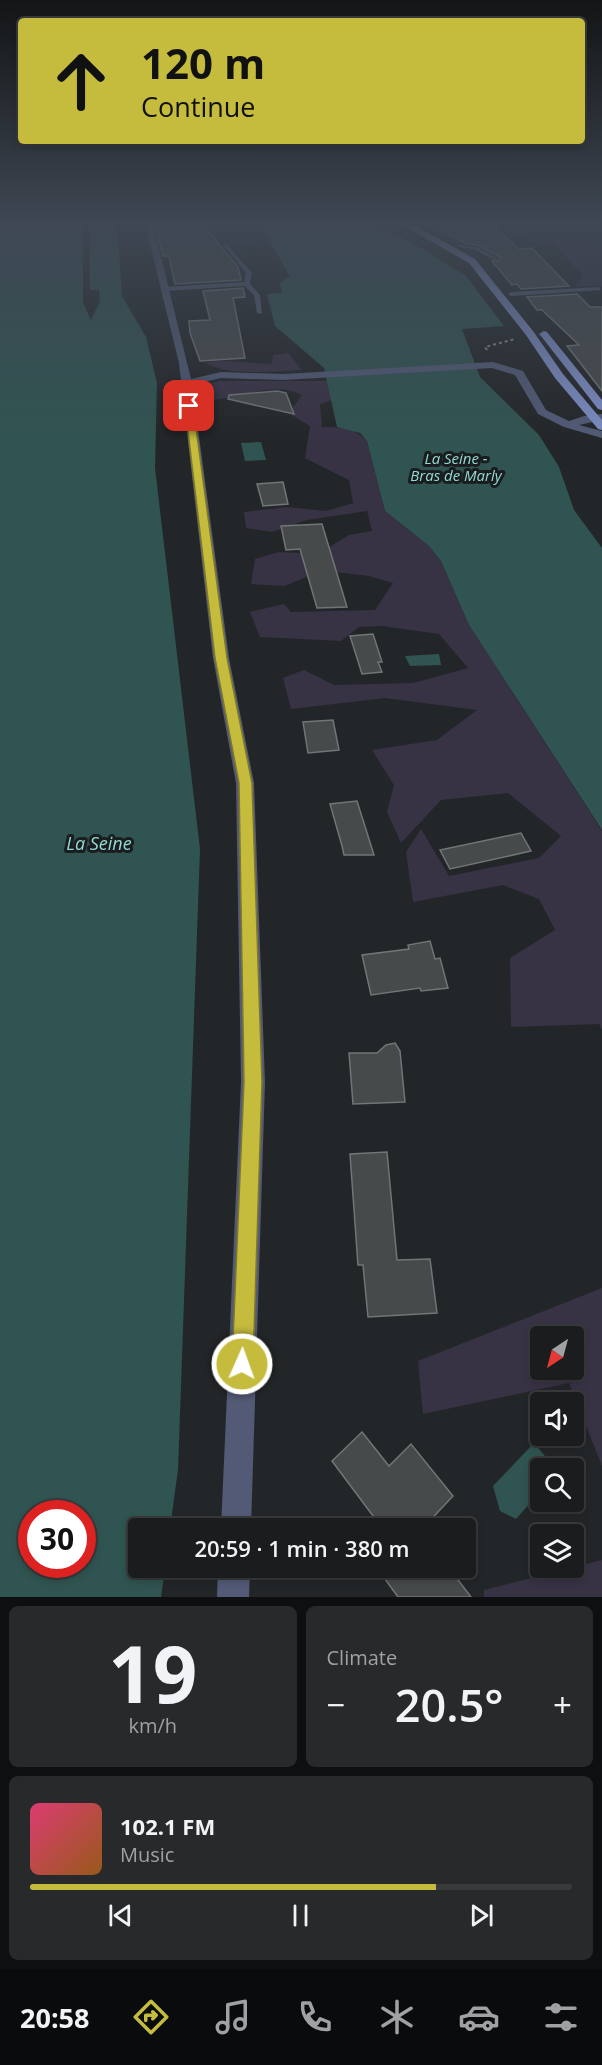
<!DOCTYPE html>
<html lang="en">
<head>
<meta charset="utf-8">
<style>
  :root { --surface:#1a1c1e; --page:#27292b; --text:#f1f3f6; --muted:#9fa1a4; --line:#383a3c; --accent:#c5bc3d }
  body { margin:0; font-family:"Open Sans",sans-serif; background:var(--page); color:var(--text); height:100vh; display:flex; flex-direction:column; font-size:22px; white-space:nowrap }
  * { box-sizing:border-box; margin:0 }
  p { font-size:20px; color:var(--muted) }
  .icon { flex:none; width:33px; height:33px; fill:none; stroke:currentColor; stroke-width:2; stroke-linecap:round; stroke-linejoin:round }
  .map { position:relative; height:1597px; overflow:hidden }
  .sheet { display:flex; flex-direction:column; gap:9px; padding:9px; background:#0e0f10; flex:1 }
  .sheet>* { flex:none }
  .guide { position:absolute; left:18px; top:18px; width:567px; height:126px; border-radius:6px; box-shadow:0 3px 9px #0003,0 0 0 2px var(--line); background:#c5bc3d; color:#111; overflow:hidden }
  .needle { width:39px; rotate:216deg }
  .controls { position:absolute; left:530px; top:1326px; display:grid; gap:12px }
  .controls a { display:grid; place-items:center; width:54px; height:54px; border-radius:6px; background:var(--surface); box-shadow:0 3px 9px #0003,0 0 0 2px var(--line); font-size:30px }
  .speed { position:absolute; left:18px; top:1500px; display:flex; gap:12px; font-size:30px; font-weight:700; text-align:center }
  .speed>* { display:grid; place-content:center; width:78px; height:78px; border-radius:50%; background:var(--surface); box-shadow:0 3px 9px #0003,0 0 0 2px var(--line); line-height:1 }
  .speed .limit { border:9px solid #d22; background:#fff; color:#111 }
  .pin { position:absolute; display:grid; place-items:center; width:51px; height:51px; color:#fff; margin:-26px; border-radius:12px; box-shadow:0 3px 9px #0006 }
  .me { position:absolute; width:66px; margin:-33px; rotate:2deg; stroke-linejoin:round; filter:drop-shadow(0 0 4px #0008) }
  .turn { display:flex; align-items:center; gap:21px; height:126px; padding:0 24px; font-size:27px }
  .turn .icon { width:78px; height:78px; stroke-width:2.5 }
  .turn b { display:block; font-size:42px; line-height:51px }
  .big { font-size:45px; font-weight:600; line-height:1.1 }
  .sheet .tile { flex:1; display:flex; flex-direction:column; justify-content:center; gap:9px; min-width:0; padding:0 21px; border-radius:9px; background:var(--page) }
  .sheet .dial { align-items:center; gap:0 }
  .dial b { font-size:78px; line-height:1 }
  .song { display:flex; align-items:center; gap:18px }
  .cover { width:72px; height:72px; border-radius:9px; background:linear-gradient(135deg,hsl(340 70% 55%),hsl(30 70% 35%)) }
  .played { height:6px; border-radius:3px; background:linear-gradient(90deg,var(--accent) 75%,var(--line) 75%) }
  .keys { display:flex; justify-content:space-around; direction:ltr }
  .heat { display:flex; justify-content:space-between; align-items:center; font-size:33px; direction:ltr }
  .sheet .tiles { flex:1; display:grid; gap:9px; grid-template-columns:1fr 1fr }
  .tile:last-child { grid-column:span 2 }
  .trip { position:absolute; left:128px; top:1518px; width:348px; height:60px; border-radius:6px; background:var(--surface); box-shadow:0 3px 9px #0003,0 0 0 2px var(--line); font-weight:600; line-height:60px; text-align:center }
  .dock { display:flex; height:96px; justify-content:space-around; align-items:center; background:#0a0b0c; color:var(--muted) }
  .dock .icon { width:42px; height:42px }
  .dock .on { color:var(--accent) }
  .dock b { font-size:27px; color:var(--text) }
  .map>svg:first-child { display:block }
  .green { fill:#383245; fill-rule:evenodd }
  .water { fill:#305451; fill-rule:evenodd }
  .building { fill:#464a4b; stroke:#717576; stroke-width:1.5 }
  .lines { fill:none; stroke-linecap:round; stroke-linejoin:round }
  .path { stroke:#87898b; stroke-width:2; stroke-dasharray:3 3; stroke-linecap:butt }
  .lane { fill:#525a76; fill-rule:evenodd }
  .street { fill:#525a76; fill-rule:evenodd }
  .primary { fill:#7e8ec6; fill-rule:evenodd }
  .route { fill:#c5bc3d; stroke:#807a28; stroke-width:1.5 }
  .labels { text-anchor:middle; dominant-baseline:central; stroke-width:6; stroke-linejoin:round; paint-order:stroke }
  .far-water-label { font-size:15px; font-style:italic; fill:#92d9d2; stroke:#1a1d1f }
  .water-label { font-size:18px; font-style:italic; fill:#92d9d2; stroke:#1a1d1f }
</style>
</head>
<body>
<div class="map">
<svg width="602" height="1597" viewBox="0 0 602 1597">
  <rect width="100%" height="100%" fill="#232628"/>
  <path class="green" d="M 199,220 L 249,220 L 257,224 L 248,244 L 204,238 Z
    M 503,220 L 602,220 L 602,286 L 575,286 L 583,276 L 555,245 L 512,233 Z
    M 288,353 L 302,370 C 279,371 223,377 206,362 L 227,361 L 272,364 L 273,355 Z
    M 220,381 L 328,381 L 332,400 L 320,404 L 322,427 C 339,427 356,428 367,441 L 385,511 L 429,546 L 441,561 L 469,625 L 602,831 L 602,1030 L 599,1024 L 511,1027 L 510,958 L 555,930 L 539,899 L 503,885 L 413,902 L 406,852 L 421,829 L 449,876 L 539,858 L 561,836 L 508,793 L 441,800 L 401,843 L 387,812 L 394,785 L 372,750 L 437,740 L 477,710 L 385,698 L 291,709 L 283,678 L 304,670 L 334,685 L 413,683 L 468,668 L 439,634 L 382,626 L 359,627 L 341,641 L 260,637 L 250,612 L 284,604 L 291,612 L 375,610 L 393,583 L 369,576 L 335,572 L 308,576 L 285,586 L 251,584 L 255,559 L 279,552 L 318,554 L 349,535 L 372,531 L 367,511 L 307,520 L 272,532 L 246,528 L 244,512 L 287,507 L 326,511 L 353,503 L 349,480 L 305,458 L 310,426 L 289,413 L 302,395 C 283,386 267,389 246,394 C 232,398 217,399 203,401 L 194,393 L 203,385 Z
    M 602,1288 L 602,1466 L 569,1383 L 423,1414 L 418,1361 ZM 573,1336 L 573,1370 L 540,1370 L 540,1336 Z
    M 602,1560 L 602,1597 L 484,1597 L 484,1590 Z"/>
  <path class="water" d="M 0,220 L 83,220 L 83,303 L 91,320 L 100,301 L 99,290 L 90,290 L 89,220 L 117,220 L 122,296 L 146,337 L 157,383 L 155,468 L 200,849 L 178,1470 L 170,1528 L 138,1528 L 138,1568 L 165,1568 L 161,1597 L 0,1597 ZM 32,1514 L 82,1514 L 82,1564 L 32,1564 Z
    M 257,220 L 368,220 L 426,251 L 466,276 L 504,326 L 462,329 L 480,377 L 539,435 L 559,467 L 574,510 L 602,548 L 602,830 L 469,625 L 441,561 L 429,546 L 385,511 L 367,441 L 360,433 L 337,427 L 324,368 L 275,326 L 267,294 L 282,293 L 280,283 L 290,276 Z
    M 261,442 L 266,460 L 245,461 L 241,443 Z
    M 439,654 L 441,665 L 410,666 L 405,656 Z
    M 534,1443 L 555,1468 L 540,1468 L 540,1492 L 516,1519 L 500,1511 L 493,1486 Z"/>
  <path class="building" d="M 157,220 L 199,220 L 238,267 L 241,280 L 175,284 L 169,256 L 163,256 L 156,228 L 160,227 Z
    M 417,220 L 486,220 L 519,249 L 532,248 L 569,286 L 521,289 L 517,284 L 512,285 L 492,261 L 499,261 L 500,257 L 478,245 L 467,244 Z
    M 243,288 L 245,297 L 233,298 L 245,358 L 200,361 L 190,333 L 189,321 L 210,320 L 203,291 Z
    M 577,294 L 590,307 L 602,307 L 602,391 L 567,346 L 579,345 L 542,310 L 537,310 L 527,297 Z
    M 277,391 L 286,393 L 294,414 L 228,399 L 229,395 Z
    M 283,482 L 288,504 L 263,506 L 257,484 Z
    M 322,524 L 347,607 L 317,608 L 300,549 L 286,550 L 281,526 Z
    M 373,634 L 382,662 L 378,662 L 382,672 L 362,674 L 350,636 Z
    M 333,720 L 339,750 L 308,753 L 303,722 Z
    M 357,801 L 374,855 L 344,855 L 342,846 L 330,804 Z
    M 521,833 L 531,851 L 450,869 L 440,850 Z
    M 430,941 L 435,959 L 440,958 L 448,988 L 421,991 L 420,988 L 371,995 L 362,955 L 409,949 L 408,945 Z
    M 395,1043 L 400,1051 L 405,1102 L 353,1104 L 349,1053 L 377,1053 L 386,1045 Z
    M 387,1152 L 397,1260 L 430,1259 L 437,1313 L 368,1317 L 363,1265 L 358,1265 L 350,1154 Z
    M 362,1432 L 389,1466 L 411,1444 L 453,1496 L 423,1528 L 382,1528 L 332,1461 Z
    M 377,1568 L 449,1568 L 471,1597 L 398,1597 Z"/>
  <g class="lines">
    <path class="path" d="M 487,350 L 485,347 L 515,339"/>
    <path class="lane" d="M 226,243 L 252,273 L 250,284 L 260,295 L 262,314 L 257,313 L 254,295 L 245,286 L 164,291 L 161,289 L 164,287 L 244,282 L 246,273 L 223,245 Z
      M 458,245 L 477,247 L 499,259 L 494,260 L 474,249 L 458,247 Z
      M 599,287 L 601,290 L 511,296 L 508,294 L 511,292 Z"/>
    <path class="street" d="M 144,220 L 152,220 L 191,379 L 221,372 L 283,374 L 493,362 L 523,371 L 546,410 L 569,421 L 584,416 L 602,414 L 602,420 L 579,425 L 602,431 L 602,438 L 564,427 L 538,414 L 515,375 L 492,368 L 283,380 L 221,378 L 192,385 L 229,658 L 254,783 L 265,1082 L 251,1528 L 221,1528 L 241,1082 L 236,783 L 213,658 L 179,363 Z
      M 218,1568 L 250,1568 L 249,1597 L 217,1597 Z"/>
    <path class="primary" d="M 394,220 L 405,220 L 475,259 L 533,331 L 563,374 L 602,420 L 602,430 L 598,429 L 555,378 L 526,335 L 469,263 Z
      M 544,331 L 547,332 L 602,400 L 602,410 L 598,409 L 541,336 L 539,334 Z"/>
  </g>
  <linearGradient id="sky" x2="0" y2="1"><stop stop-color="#131516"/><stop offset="0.5" stop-color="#3f4753"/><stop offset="1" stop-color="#3f4753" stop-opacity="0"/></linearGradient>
  <rect width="602" height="444" fill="url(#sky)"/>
  <path class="route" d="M 189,404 L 193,406 L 227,658 L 252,783 L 262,1082 L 253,1364 L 250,1372 L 242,1375 L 235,1372 L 232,1364 L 244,1082 L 239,783 L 215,658 L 185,406 Z"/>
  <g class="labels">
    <g class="far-water-label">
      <text x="456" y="458">La Seine -<tspan x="456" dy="17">Bras de Marly</tspan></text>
    </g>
    <g class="water-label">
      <text x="99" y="843">La Seine</text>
    </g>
  </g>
</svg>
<div class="controls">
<a><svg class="needle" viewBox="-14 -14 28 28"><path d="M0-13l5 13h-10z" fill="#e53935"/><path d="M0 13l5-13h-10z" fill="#9fa1a4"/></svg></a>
<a><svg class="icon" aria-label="sound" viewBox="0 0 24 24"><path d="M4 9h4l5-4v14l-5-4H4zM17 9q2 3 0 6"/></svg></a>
<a><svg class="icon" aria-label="search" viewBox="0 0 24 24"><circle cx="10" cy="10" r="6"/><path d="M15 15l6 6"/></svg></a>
<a><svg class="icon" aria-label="layers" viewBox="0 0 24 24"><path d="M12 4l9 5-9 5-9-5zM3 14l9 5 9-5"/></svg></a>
</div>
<div class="speed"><div class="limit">30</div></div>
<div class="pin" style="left:189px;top:406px;background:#d93025"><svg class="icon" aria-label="arrive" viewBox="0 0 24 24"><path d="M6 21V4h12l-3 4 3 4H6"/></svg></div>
<svg class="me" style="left:242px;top:1364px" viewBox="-20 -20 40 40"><circle r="17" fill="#c5bc3d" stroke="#fff" stroke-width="3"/><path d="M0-11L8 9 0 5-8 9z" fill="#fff"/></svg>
<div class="trip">20:59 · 1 min · 380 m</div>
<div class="guide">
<div class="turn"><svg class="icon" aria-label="ahead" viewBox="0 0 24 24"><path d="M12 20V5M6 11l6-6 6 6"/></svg><div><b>120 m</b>Continue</div></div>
</div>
</div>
<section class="sheet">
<div class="tiles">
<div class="tile dial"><b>19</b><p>km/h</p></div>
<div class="tile"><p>Climate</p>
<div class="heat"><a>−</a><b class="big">20.5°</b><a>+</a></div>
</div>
<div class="tile">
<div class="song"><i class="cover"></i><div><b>102.1 FM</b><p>Music</p></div></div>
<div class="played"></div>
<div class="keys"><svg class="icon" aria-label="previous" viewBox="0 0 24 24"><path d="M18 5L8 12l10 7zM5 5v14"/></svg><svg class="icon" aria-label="pause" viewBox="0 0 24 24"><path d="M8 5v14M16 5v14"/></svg><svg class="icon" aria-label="next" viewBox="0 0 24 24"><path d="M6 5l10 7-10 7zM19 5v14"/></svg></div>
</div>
</div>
</section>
<nav class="dock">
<b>20:58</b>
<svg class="icon on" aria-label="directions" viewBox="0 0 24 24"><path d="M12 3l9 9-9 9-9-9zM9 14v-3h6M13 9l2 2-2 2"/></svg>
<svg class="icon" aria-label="music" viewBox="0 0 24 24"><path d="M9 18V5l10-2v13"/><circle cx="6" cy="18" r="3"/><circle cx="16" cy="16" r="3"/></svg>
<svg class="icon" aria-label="phone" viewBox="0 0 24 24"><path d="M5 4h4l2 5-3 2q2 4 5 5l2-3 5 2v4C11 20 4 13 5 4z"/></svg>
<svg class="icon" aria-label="climate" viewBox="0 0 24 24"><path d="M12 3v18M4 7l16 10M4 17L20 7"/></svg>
<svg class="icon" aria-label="car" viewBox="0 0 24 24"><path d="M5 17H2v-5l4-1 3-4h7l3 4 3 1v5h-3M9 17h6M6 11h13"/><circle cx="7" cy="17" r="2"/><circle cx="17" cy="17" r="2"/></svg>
<svg class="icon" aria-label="filters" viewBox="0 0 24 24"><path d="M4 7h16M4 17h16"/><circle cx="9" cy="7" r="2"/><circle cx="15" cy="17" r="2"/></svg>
</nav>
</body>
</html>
